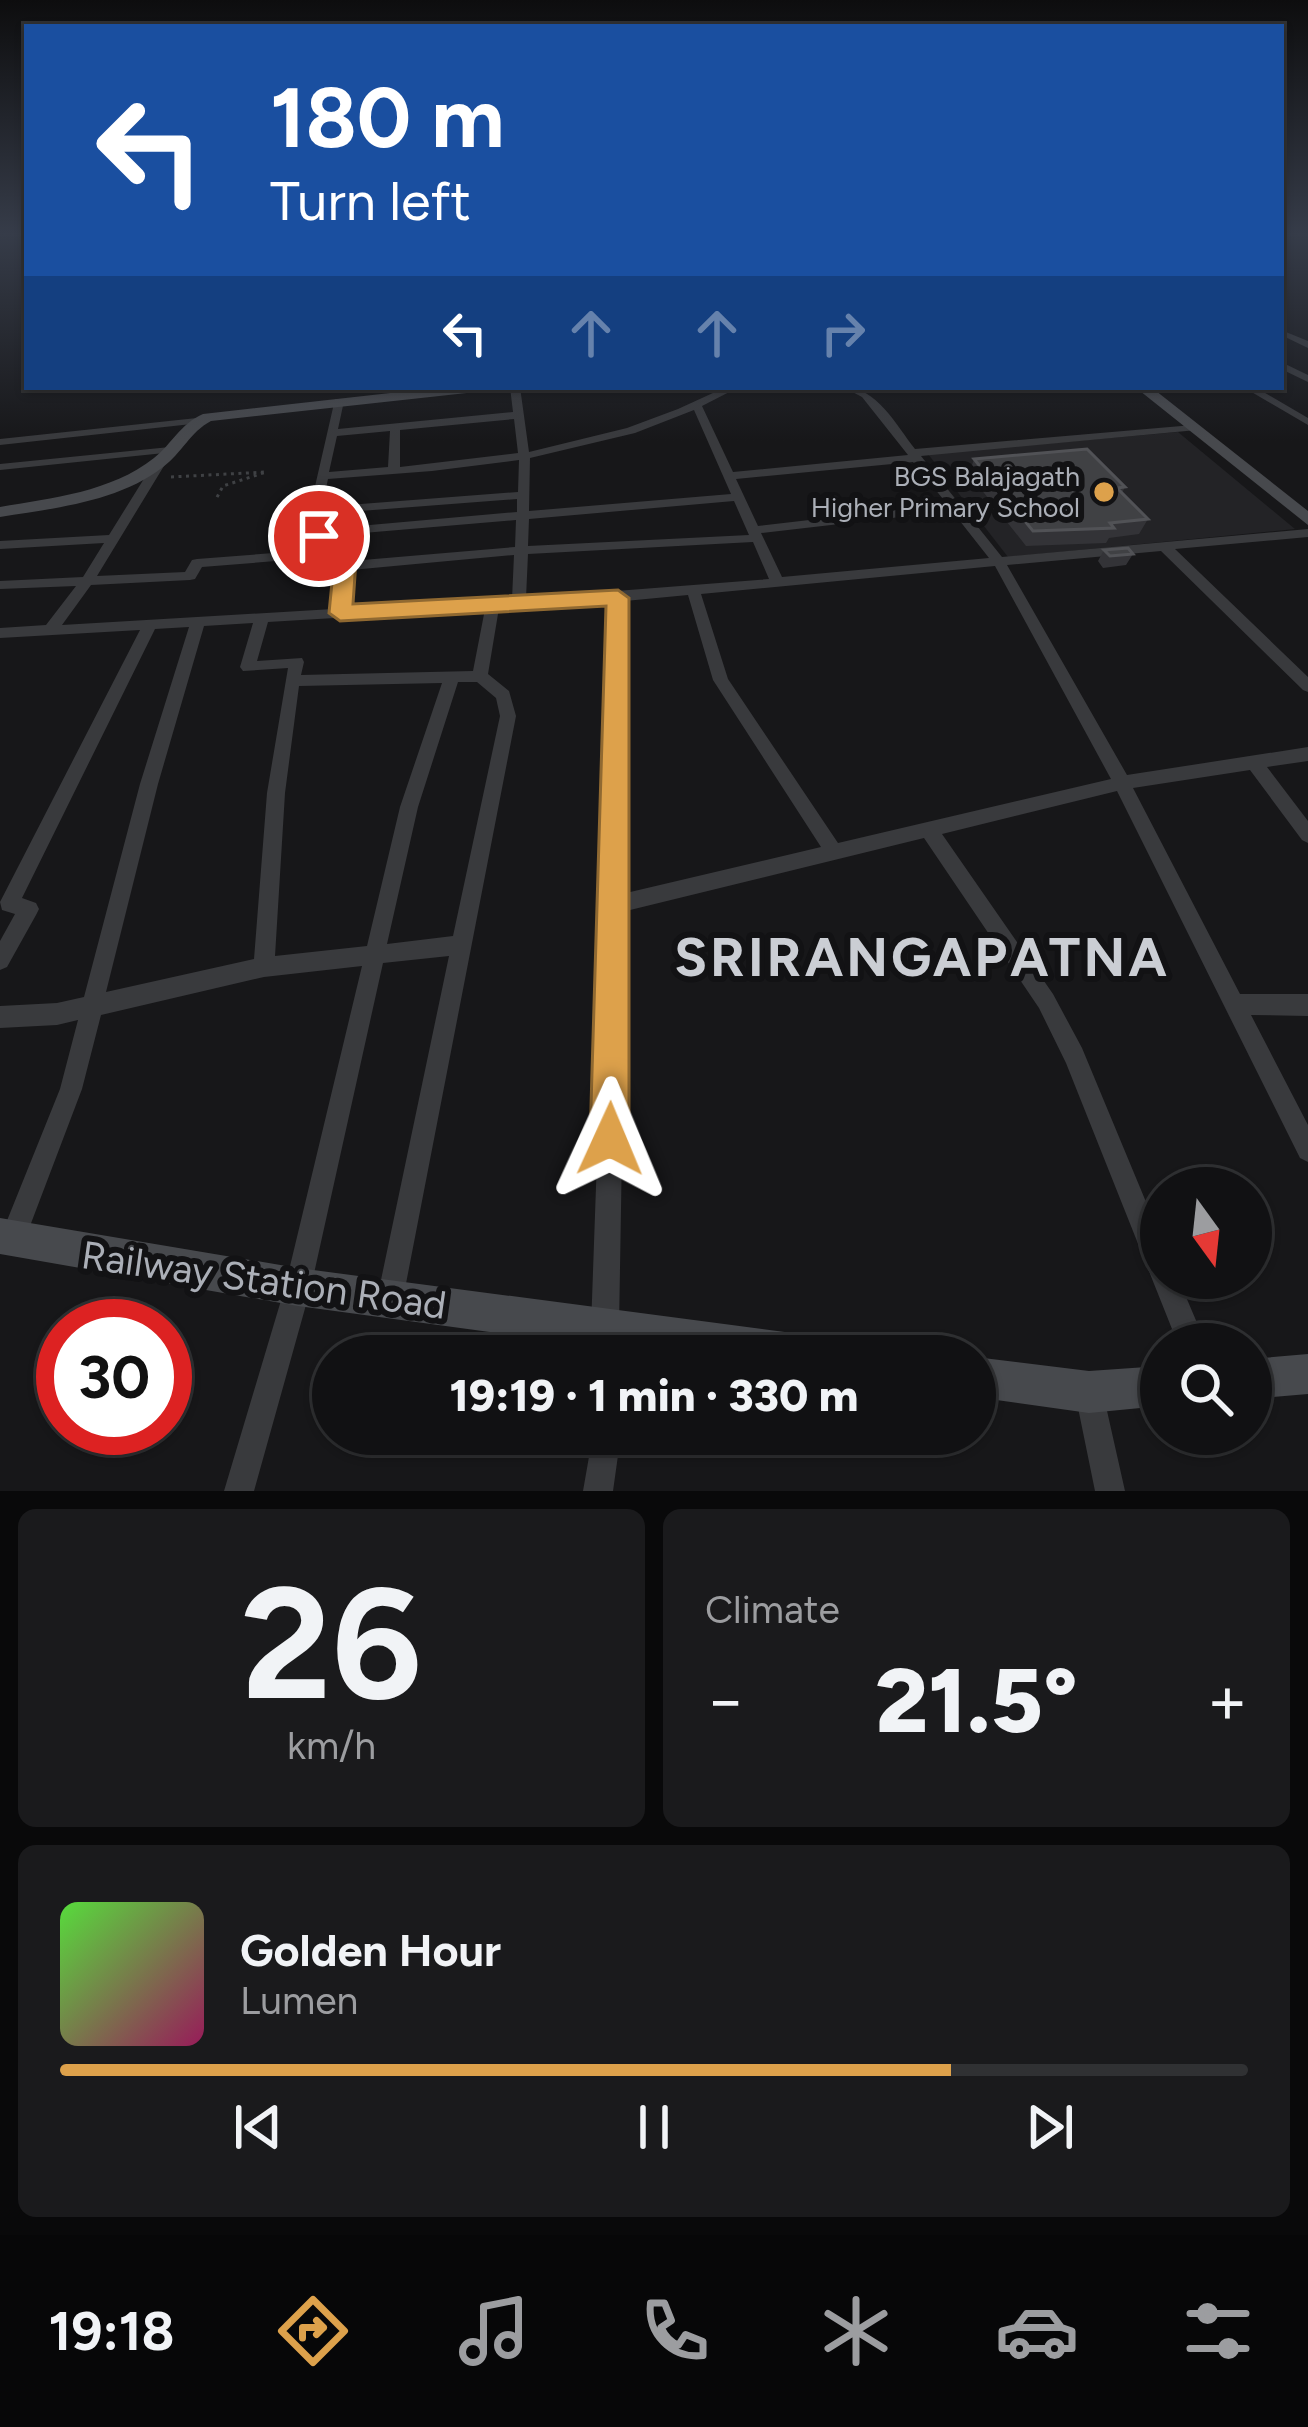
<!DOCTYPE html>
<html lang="en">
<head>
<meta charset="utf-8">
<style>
  :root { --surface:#111113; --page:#1a1a1c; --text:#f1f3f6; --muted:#9c9da0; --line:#303133; --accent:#dda14b }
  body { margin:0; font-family:Figtree,sans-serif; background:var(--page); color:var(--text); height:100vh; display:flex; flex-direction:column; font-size:45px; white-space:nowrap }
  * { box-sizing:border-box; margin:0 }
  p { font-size:39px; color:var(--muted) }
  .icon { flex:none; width:66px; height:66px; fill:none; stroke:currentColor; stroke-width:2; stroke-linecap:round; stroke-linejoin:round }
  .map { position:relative; height:1491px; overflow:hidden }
  .side { display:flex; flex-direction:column; gap:18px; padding:18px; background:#09090a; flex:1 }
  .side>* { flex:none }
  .guide { position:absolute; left:24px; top:24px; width:1260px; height:366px; border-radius:0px; box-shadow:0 3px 9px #0004,0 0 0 3px var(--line); background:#1a4fa0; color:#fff; overflow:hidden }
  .needle { width:78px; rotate:165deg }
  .buttons { position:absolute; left:1140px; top:1167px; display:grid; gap:24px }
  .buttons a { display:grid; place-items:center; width:132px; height:132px; border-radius:50%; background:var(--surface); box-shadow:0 3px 9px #0004,0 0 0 3px var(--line); font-size:60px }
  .speed { position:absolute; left:36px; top:1299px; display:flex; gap:24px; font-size:60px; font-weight:700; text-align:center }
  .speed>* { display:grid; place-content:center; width:156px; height:156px; border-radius:50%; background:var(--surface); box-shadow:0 3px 9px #0004,0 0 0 3px var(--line); line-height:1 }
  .speed .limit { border:18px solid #d22; background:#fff; color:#111 }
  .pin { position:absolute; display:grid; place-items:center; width:102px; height:102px; color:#fff; margin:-51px; border:6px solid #fff; border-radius:50%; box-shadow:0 3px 12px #0007 }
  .me { position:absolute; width:132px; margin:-66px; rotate:1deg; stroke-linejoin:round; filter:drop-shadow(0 0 9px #0008) }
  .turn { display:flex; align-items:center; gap:42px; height:252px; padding:0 48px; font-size:54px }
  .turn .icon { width:156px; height:156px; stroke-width:2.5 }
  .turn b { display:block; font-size:84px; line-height:102px }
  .lanes { display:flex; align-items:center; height:114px; padding:0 48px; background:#0003; justify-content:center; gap:60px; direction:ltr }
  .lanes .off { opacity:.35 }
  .big { font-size:90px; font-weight:800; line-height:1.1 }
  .side .widget { flex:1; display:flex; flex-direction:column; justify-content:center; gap:18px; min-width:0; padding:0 42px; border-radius:18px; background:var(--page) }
  .side .dial { align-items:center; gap:0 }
  .dial b { font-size:156px; line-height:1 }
  .song { display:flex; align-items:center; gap:36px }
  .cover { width:144px; height:144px; border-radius:18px; background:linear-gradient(135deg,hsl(110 70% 55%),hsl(330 70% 35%)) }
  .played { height:12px; border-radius:6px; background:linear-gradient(90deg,var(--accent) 75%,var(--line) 75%) }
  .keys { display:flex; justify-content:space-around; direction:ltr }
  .heat { display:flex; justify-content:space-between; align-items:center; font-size:66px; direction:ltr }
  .side .tiles { flex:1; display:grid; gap:18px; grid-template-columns:1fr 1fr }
  .widget:last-child { grid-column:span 2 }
  .trip { position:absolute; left:312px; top:1335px; width:684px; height:120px; border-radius:60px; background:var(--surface); box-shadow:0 3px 9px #0004,0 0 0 3px var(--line); font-weight:800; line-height:120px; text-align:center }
  .tab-bar { display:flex; height:192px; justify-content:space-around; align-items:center; background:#070708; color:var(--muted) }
  .tab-bar .icon { width:84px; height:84px }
  .tab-bar .active { color:var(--accent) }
  .tab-bar b { font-size:54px; color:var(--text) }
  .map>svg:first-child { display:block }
  .built { fill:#232326 }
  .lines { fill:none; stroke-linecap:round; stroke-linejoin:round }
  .path { stroke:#3f4144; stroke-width:3; stroke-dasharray:3 4.5; stroke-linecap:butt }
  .street { fill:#393a3d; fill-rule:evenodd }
  .secondary { fill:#47494d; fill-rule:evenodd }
  .wall { fill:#333337 }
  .building { fill:#404144; stroke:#515256; stroke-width:3 }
  .route { fill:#dda14b; stroke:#906931; stroke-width:3 }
  .poi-dot { fill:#dda14b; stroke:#121214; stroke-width:4.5 }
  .labels { text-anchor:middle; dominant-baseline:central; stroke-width:12; stroke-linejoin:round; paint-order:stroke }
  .far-poi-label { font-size:27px; fill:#abafb7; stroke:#121214; text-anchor:end }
  .near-street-label { font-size:39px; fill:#abafb7; stroke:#121214 }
  .near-district-label { font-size:54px; font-weight:bold; letter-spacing:3px; fill:#cbced4; stroke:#121214 }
</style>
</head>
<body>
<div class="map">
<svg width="1308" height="1491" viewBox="0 0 1308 1491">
  <rect width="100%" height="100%" fill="#171719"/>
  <path class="built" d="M 1178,432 L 1295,529 L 1008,557 L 928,454 Z"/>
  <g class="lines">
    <path class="path" d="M 171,477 L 266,472 L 223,486 L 215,501"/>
    <path class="street" d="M 1281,330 L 1308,341 L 1308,348 L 1281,335 Z
      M 1281,362 L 1308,375 L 1308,382 L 1281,369 Z
      M 510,387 L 520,387 L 529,452 L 627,428 L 678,409 L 726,387 L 739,387 L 702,406 L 733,472 L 908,455 L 862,397 L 843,387 C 877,387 896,425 915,449 L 1193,425 L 1198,428 L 1197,430 L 921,456 L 1002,557 L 1308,529 L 1308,537 L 1175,549 L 1308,677 L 1308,692 L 1303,690 L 1161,551 L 1007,565 L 1127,775 L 1308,747 L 1308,761 L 1267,767 L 1308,821 L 1308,843 L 1302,840 L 1250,770 L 1133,788 L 1240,994 L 1308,994 L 1308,1016 L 1251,1015 L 1308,1125 L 1308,1162 L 1300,1158 L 1117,791 L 942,834 L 1053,994 L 1082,1048 L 1161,1238 L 1161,1278 L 1178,1278 L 1206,1344 L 1178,1344 L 1066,1063 L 1039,1008 L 924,838 L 626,911 L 619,1328 L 615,1338 L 605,1342 L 595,1338 L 591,1328 L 606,904 L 611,602 L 499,608 L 488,674 L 509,691 L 516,716 L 403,1299 L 399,1308 L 390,1312 L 381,1308 L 377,1299 L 449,956 L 383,963 L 311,1287 L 254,1491 L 224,1491 L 285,1287 L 362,966 L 264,977 L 101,1015 L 82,1089 L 22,1247 L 13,1251 L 4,1247 L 0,1238 L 60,1089 L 78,1020 L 57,1025 L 0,1028 L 0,1006 L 57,1003 L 84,997 L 140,784 L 189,627 L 155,629 L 22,898 L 36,903 L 39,909 L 36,915 L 7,967 L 0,970 L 0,941 L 15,914 L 2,910 L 0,902 L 140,630 L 0,638 L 0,628 L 46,625 L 76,586 L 0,589 L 0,581 L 83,577 L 104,543 L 0,549 L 0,541 L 109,535 L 155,461 L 161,458 L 167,461 L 97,576 L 185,572 L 192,560 L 197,559 L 338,548 L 344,552 L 338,556 L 202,567 L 195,579 L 190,580 L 91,585 L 62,625 L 333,609 L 340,557 L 350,557 L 351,561 L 515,547 L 516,520 L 328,536 L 328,541 L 318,541 L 312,533 L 313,530 L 308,517 L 335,399 L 344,401 L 338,429 L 513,412 ZM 694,410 L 731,494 L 529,511 L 530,458 L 635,433 ZM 514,419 L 518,453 L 400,467 L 400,430 ZM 390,431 L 388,467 L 329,472 L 337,436 ZM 519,460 L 518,492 L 322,507 L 328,479 L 432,471 ZM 913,462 L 947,504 L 758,526 L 736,479 ZM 517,499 L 517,512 L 325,529 L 321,514 ZM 734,501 L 749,535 L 528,546 L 529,519 ZM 952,511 L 989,558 L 782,577 L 761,533 ZM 753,542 L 769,579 L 526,598 L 528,554 ZM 514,555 L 512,599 L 347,608 L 351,570 ZM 995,566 L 1111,779 L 838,843 L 728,679 L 701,594 ZM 688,595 L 713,680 L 821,847 L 626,893 L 625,601 ZM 485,609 L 473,671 L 301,675 L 304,662 L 302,658 L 257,661 L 268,622 ZM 253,623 L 240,667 L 243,671 L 288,668 L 267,793 L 254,959 L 106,992 L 158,784 L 204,626 ZM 458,682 L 477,682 L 496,698 L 500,716 L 453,936 L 387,944 L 418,807 ZM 442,683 L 400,807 L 367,946 L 275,956 L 285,793 L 299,686 Z
      M 1243,387 L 1255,387 L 1308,418 L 1308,425 Z
      M 197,418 L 202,421 L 201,423 L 0,445 L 0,439 Z
      M 170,447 L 176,450 L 174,452 L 0,470 L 0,464 Z
      M 1089,1379 L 1099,1383 L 1103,1393 L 1125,1491 L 1095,1491 L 1075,1393 L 1079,1383 Z
      M 593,1434 L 621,1434 L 613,1491 L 583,1491 Z"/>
    <path class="secondary" d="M 444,387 L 492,387 L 485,391 L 211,421 C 190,432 182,453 163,467 C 118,502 55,508 0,517 L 0,507 C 52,498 111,492 154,458 C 172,444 180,424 203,414 Z
      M 1135,387 L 1151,387 L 1308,511 L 1308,525 Z
      M 0,1218 L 298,1268 L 815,1336 L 829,1342 L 835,1356 L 667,1356 L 298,1306 L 0,1254 Z
      M 1308,1354 L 1308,1394 L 1251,1399 L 1251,1359 Z
      M 975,1357 L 1089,1371 L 1161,1366 L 1161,1406 L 1089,1413 L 975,1397 Z"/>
  </g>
  <path class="wall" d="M 974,459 L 1125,487 L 1122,493 L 1148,519 L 1139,534 L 1109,538 L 1106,543 L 1026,546 L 969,474 Z
    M 1104,550 L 1133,554 L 1126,565 L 1103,568 L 1098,561 Z"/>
  <path class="building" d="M 1087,449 L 1125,487 L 1117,488 L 1148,519 L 1110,523 L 1114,528 L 1033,531 L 974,459 Z
    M 1128,548 L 1133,554 L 1110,556 L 1104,550 Z"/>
  <linearGradient id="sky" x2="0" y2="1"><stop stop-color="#0d0d0e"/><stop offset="0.53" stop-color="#363c49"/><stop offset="1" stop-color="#363c49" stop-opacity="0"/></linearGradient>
  <rect width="1308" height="441" fill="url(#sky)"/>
  <path class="route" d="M 319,529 L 356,561 L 353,604 L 618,590 L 629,598 L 629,1139 L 624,1153 L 610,1159 L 596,1153 L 590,1139 L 606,606 L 340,621 L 329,613 L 334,562 L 309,536 Z"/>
  <circle class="poi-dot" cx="1104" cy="492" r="12"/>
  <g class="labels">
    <g class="far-poi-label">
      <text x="1080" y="476">BGS Balajagath<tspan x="1080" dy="31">Higher Primary School</tspan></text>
    </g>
    <g class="near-street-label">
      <text transform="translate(264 1280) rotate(8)">Railway Station Road</text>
    </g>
    <g class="near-district-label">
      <text x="922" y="957">SRIRANGAPATNA</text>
    </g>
  </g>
</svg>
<div class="buttons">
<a><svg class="needle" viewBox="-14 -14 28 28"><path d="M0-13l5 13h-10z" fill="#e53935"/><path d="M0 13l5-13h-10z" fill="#9c9da0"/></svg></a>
<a><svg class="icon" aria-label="search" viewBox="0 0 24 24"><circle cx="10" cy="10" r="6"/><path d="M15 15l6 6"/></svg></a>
</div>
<div class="speed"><div class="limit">30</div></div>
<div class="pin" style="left:319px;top:536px;background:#d93025"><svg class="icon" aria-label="arrive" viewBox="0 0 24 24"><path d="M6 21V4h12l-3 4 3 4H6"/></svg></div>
<svg class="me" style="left:610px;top:1139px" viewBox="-20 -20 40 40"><path d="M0-17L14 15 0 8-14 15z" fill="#dda14b" stroke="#fff" stroke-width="4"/></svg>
<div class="trip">19:19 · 1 min · 330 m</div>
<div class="guide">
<div class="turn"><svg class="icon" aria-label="left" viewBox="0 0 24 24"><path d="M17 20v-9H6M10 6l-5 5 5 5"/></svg><div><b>180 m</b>Turn left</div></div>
<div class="lanes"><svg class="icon" aria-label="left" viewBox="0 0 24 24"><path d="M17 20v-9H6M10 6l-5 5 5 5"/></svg><svg class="icon off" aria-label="ahead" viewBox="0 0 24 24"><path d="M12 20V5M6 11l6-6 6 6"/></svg><svg class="icon off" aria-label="ahead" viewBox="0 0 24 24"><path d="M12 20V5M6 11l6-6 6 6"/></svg><svg class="icon off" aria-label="right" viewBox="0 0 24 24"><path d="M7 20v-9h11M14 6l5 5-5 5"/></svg></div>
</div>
</div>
<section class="side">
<div class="tiles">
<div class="widget dial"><b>26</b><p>km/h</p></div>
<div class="widget"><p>Climate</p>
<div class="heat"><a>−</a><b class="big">21.5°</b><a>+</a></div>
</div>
<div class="widget">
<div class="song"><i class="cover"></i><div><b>Golden Hour</b><p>Lumen</p></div></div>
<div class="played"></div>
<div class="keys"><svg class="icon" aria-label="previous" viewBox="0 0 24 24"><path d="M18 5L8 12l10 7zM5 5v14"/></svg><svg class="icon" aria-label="pause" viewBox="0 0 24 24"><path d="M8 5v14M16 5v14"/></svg><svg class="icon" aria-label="next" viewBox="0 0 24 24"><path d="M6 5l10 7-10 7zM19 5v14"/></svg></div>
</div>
</div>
</section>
<nav class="tab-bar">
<b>19:18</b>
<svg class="icon active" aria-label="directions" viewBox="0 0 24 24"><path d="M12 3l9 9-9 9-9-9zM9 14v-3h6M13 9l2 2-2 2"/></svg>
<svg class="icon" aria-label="music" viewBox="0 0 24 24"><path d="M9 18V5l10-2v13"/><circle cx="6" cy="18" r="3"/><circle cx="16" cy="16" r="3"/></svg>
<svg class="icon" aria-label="phone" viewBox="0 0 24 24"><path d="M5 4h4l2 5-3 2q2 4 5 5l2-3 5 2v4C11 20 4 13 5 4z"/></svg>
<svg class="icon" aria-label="climate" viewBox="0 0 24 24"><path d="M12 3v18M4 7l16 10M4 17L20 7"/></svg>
<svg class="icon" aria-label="car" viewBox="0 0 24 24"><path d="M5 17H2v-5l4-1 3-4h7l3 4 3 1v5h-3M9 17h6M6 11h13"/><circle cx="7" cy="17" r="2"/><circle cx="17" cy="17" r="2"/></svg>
<svg class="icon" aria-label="filters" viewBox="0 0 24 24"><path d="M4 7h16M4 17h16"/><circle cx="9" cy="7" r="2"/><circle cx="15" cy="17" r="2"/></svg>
</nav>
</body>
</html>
